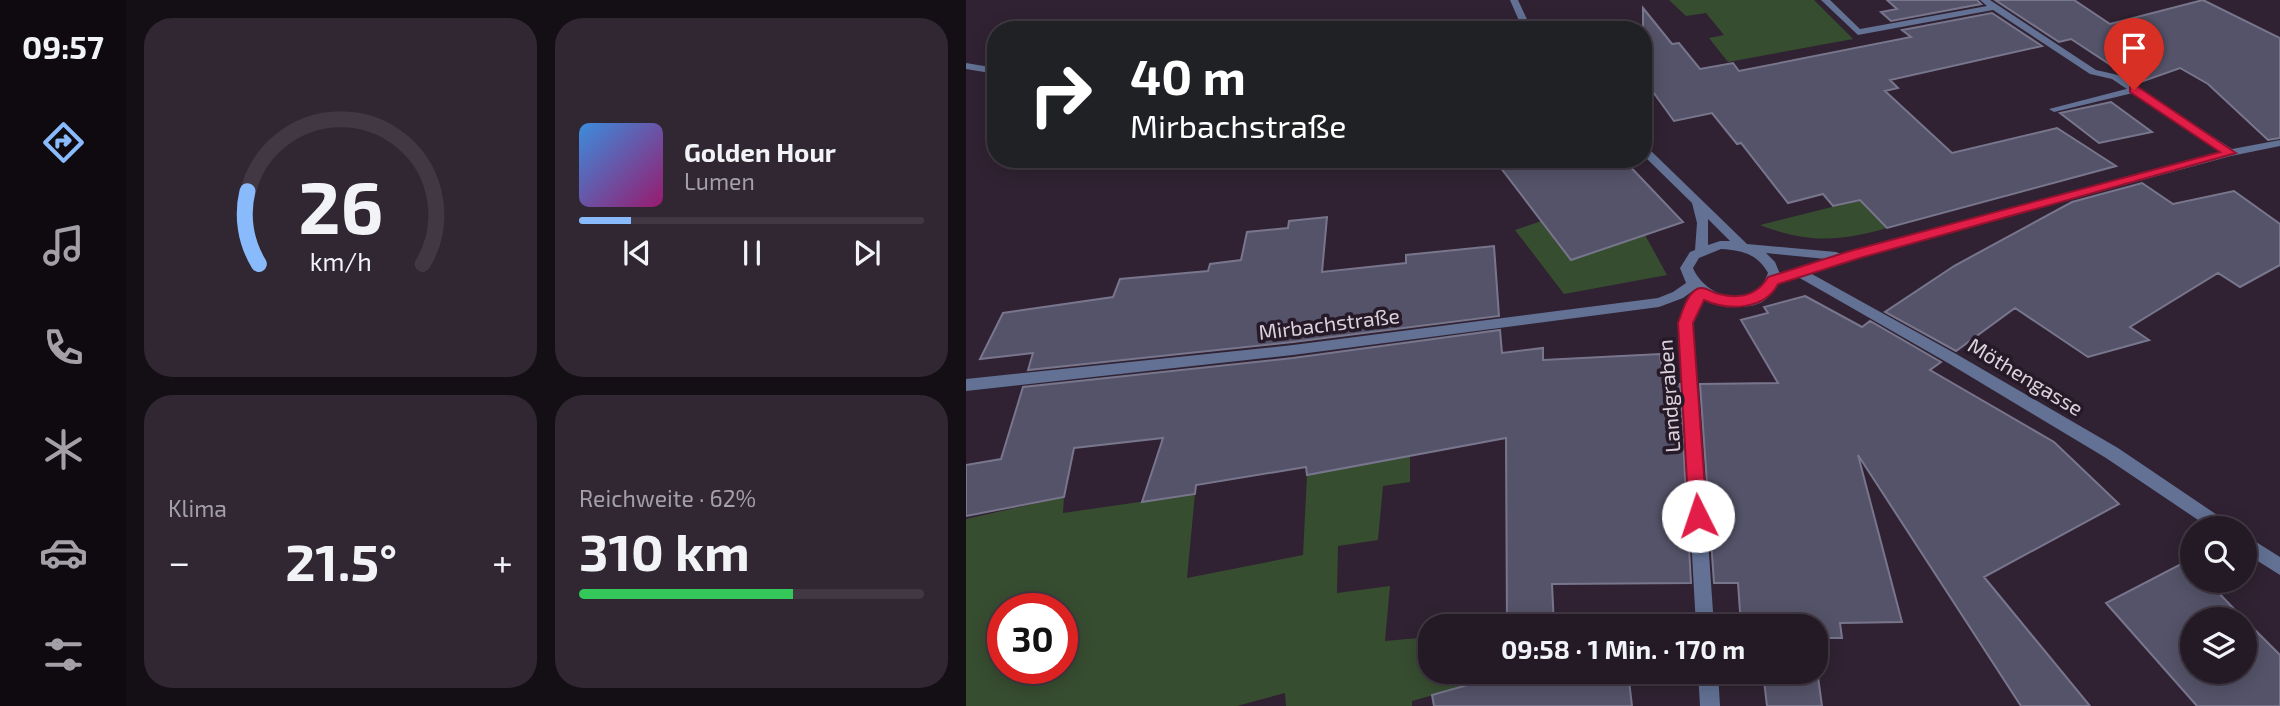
<!DOCTYPE html>
<html lang="de">
<head>
<meta charset="utf-8">
<style>
  :root { --surface:#241a26; --page:#302732; --text:#f1f3f6; --muted:#a3a1a7; --line:#413843; --accent:#89bafc }
  body { margin:0; font-family:"Exo 2",sans-serif; background:var(--page); color:var(--text); height:100vh; display:flex; flex-direction:column; font-size:26px; white-space:nowrap }
  * { box-sizing:border-box; margin:0 }
  p { font-size:23px; color:var(--muted) }
  .icon { flex:none; width:38px; height:38px; fill:none; stroke:currentColor; stroke-width:2; stroke-linecap:round; stroke-linejoin:round }
  .map { position:relative; flex:1; overflow:hidden }
  .panel { display:flex; flex-direction:column; gap:18px; padding:18px; background:#140e15; width:840px }
  .panel>* { flex:none }
  .hud { position:absolute; left:21px; top:21px; width:665px; height:147px; border-radius:28px; box-shadow:0 4px 18px #0003,0 0 0 2px var(--line); background:#202124; color:#fff; overflow:hidden }
  .buttons { position:absolute; left:1214px; top:516px; display:grid; gap:14px }
  .buttons a { display:grid; place-items:center; width:77px; height:77px; border-radius:50%; background:var(--surface); box-shadow:0 4px 18px #0003,0 0 0 2px var(--line); font-size:35px }
  .speed { position:absolute; left:21px; top:593px; display:flex; gap:14px; font-size:35px; font-weight:700; text-align:center }
  .speed>* { display:grid; place-content:center; width:91px; height:91px; border-radius:50%; background:var(--surface); box-shadow:0 4px 18px #0003,0 0 0 2px var(--line); line-height:1 }
  .speed .limit { border:10px solid #d22; background:#fff; color:#111 }
  .pin { position:absolute; display:grid; place-items:center; width:60px; height:60px; color:#fff; margin:-72px -30px; border-radius:50% 50% 50% 0; rotate:-45deg; box-shadow:0 0 7px #0007 }
  .pin .icon { rotate:45deg }
  .me { position:absolute; width:77px; margin:-38px; rotate:356deg; stroke-linejoin:round; filter:drop-shadow(0 0 5px #0008) }
  .turn { display:flex; align-items:center; gap:24px; height:147px; padding:0 28px; font-size:32px }
  .turn .icon { width:91px; height:91px; stroke-width:2.5 }
  .turn b { display:block; font-size:49px; line-height:60px }
  .big { font-size:52px; font-weight:700; line-height:1.1 }
  .panel .tile { flex:1; display:flex; flex-direction:column; justify-content:center; gap:10px; min-width:0; padding:0 24px; border-radius:28px; background:var(--page) }
  .panel .dial { align-items:center; gap:0 }
  .dial svg { height:182px; overflow:visible; fill:none; stroke:var(--line); stroke-width:7; stroke-linecap:round; text-anchor:middle }
  .dial text { fill:var(--text); stroke:none }
  .song { display:flex; align-items:center; gap:21px }
  .cover { width:84px; height:84px; border-radius:10px; background:linear-gradient(135deg,hsl(210 70% 55%),hsl(320 70% 35%)) }
  .played { height:7px; border-radius:4px; background:linear-gradient(90deg,var(--accent) 15%,var(--line) 15%) }
  .keys { display:flex; justify-content:space-around; direction:ltr }
  .heat { display:flex; justify-content:space-between; align-items:center; font-size:38px; direction:ltr }
  .charge { height:10px; border-radius:5px; background:linear-gradient(90deg,#34c759 62%,var(--line) 0) }
  .panel .tiles { flex:1; display:grid; gap:18px; grid-template-columns:repeat(2,1fr) }
  .trip { position:absolute; left:452px; top:614px; width:410px; height:70px; border-radius:28px; background:var(--surface); box-shadow:0 4px 18px #0003,0 0 0 2px var(--line); font-weight:700; line-height:70px; text-align:center }
  main { display:flex; flex:1; min-height:0 }
  .tab-bar { display:flex; flex-direction:column; width:126px; justify-content:space-around; align-items:center; background:#0e0a0f; color:var(--muted) }
  .tab-bar .icon { width:49px; height:49px }
  .tab-bar .on { color:var(--accent) }
  .tab-bar b { font-size:32px; color:var(--text) }
  .map>svg:first-child { display:block }
  .green { fill:#374d30; fill-rule:evenodd }
  .building { fill:#555369; stroke:#78768d; stroke-width:2 }
  .lines { fill:none; stroke-linecap:round; stroke-linejoin:round }
  .lane { fill:#627194; fill-rule:evenodd }
  .street { fill:#627194; fill-rule:evenodd }
  .route { fill:#e11d48; stroke:#92132f; stroke-width:2 }
  .labels { text-anchor:middle; dominant-baseline:central; stroke-width:7; stroke-linejoin:round; paint-order:stroke }
  .street-label { font-size:21px; fill:#dbd1dc; stroke:#261928 }
</style>
</head>
<body>
<main>
<nav class="tab-bar">
<b>09:57</b>
<svg class="icon on" aria-label="directions" viewBox="0 0 24 24"><path d="M12 3l9 9-9 9-9-9zM9 14v-3h6M13 9l2 2-2 2"/></svg>
<svg class="icon" aria-label="music" viewBox="0 0 24 24"><path d="M9 18V5l10-2v13"/><circle cx="6" cy="18" r="3"/><circle cx="16" cy="16" r="3"/></svg>
<svg class="icon" aria-label="phone" viewBox="0 0 24 24"><path d="M5 4h4l2 5-3 2q2 4 5 5l2-3 5 2v4C11 20 4 13 5 4z"/></svg>
<svg class="icon" aria-label="climate" viewBox="0 0 24 24"><path d="M12 3v18M4 7l16 10M4 17L20 7"/></svg>
<svg class="icon" aria-label="car" viewBox="0 0 24 24"><path d="M5 17H2v-5l4-1 3-4h7l3 4 3 1v5h-3M9 17h6M6 11h13"/><circle cx="7" cy="17" r="2"/><circle cx="17" cy="17" r="2"/></svg>
<svg class="icon" aria-label="filters" viewBox="0 0 24 24"><path d="M4 7h16M4 17h16"/><circle cx="9" cy="7" r="2"/><circle cx="15" cy="17" r="2"/></svg>
</nav>
<section class="panel">
<div class="tiles">
<div class="tile dial"><svg viewBox="0 0 100 80">
<path d="M14 69A42 42 0 1 1 86 69"/>
<path d="M14 69A42 42 0 0 1 9 37" stroke="#89bafc"/>
<text x="50" y="56" font-size="32" font-weight="700">26</text>
<text x="50" y="72" font-size="11">km/h</text>
</svg></div>
<div class="tile">
<div class="song"><i class="cover"></i><div><b>Golden Hour</b><p>Lumen</p></div></div>
<div class="played"></div>
<div class="keys"><svg class="icon" aria-label="previous" viewBox="0 0 24 24"><path d="M18 5L8 12l10 7zM5 5v14"/></svg><svg class="icon" aria-label="pause" viewBox="0 0 24 24"><path d="M8 5v14M16 5v14"/></svg><svg class="icon" aria-label="next" viewBox="0 0 24 24"><path d="M6 5l10 7-10 7zM19 5v14"/></svg></div>
</div>
<div class="tile"><p>Klima</p>
<div class="heat"><a>−</a><b class="big">21.5°</b><a>+</a></div>
</div>
<div class="tile"><p>Reichweite · 62%</p><b class="big">310 km</b><div class="charge"></div></div>
</div>
</section>
<div class="map">
<svg width="1314" height="706" viewBox="0 0 1314 706">
  <rect width="100%" height="100%" fill="#302232"/>
  <path class="green" d="M 703,0 L 848,0 L 887,39 L 762,62 L 743,38 L 758,35 L 740,13 L 720,16 Z
    M 894,200 L 921,228 C 873,242 841,243 794,225 Z
    M 575,221 L 605,260 L 679,235 L 701,275 L 598,294 L 549,230 Z
    M 444,456 L 444,482 L 417,486 L 412,540 L 372,546 L 371,593 L 424,586 L 419,641 L 464,637 L 464,672 L 571,672 L 549,672 L 446,701 L 446,706 L 320,706 L 319,693 L 271,706 L 0,706 L 0,519 L 98,497 L 97,513 L 229,494 L 221,578 L 337,555 L 341,475 ZM 37,609 L 96,609 L 96,668 L 37,668 Z"/>
  <path class="building" d="M 921,0 L 1011,0 L 1015,4 L 925,21 L 915,12 L 931,9 Z
    M 1029,0 L 1108,0 L 1144,24 L 1237,0 L 1314,38 L 1314,138 L 1302,140 L 1242,84 L 1214,68 L 1172,83 L 1105,39 L 1093,42 Z
    M 677,8 L 706,44 L 713,43 L 734,69 L 767,63 L 773,71 L 945,37 L 936,30 L 1026,13 L 1076,46 L 924,80 L 932,88 L 919,91 L 986,153 L 1091,128 L 1150,166 L 921,228 L 894,200 L 867,206 L 857,194 L 822,203 L 775,143 L 771,144 L 746,113 L 708,121 L 677,78 Z
    M 1145,102 L 1186,132 L 1133,143 L 1094,113 Z
    M 528,159 L 657,159 L 717,222 L 605,260 Z
    M 1176,183 L 1207,204 L 1268,191 L 1314,224 L 1314,265 L 1274,287 L 1252,273 L 1164,327 L 1183,340 L 1122,357 L 1049,308 L 990,351 L 919,312 L 988,266 L 1106,202 Z
    M 361,217 L 356,272 L 440,263 L 440,255 L 528,246 L 533,316 L 327,342 L 62,370 L 67,353 L 14,359 L 37,313 L 147,297 L 154,279 L 242,271 L 244,264 L 275,260 L 281,232 L 322,228 L 323,221 Z
    M 839,296 L 896,327 L 904,321 L 975,362 L 964,370 L 1088,442 L 1153,504 L 1018,577 L 1124,706 L 1055,706 L 892,455 L 936,622 L 874,623 L 876,638 L 849,638 L 849,626 L 775,626 L 772,583 L 748,583 L 734,384 L 812,383 L 775,320 L 802,313 L 798,307 Z
    M 534,330 L 536,353 L 577,348 L 577,360 L 694,354 L 698,384 L 714,384 L 725,583 L 586,584 L 588,626 L 541,626 L 540,438 L 341,475 L 340,467 L 230,485 L 229,494 L 176,502 L 197,438 L 108,448 L 98,497 L 0,516 L 0,465 L 35,459 L 57,387 L 327,358 Z
    M 1221,561 L 1227,567 L 1227,581 L 1241,581 L 1279,620 L 1227,620 L 1227,672 L 1279,672 L 1279,620 L 1314,655 L 1314,706 L 1231,706 L 1140,603 Z
    M 849,655 L 856,706 L 801,706 L 797,672 L 849,672 Z
    M 541,672 L 662,672 L 666,706 L 468,706 L 466,695 L 541,674 Z"/>
  <g class="lines">
    <path class="lane" d="M 1168,87 L 1173,90 L 1171,92 L 1088,112 L 1083,109 Z"/>
    <path class="street" d="M 544,0 L 552,0 L 566,30 L 557,30 Z
      M 855,0 L 864,0 L 894,29 L 1021,6 L 1014,0 L 1024,0 L 1130,70 L 1152,75 L 1266,149 L 1314,140 L 1314,146 L 1265,156 L 893,257 L 844,273 L 992,355 L 1152,448 L 1263,523 L 1265,528 L 1244,528 L 1140,458 L 982,363 L 832,277 L 810,285 C 797,316 764,307 738,298 L 727,323 L 748,626 L 730,626 L 713,323 L 721,302 L 729,291 L 728,290 L 717,298 L 693,307 L 327,355 L 0,391 L 0,379 L 327,345 L 692,298 L 707,292 L 720,283 L 714,268 L 724,252 L 729,250 L 731,223 L 726,203 L 677,155 L 677,146 L 681,147 L 781,244 L 870,252 L 875,254 L 1255,152 L 1146,79 L 1124,74 L 1027,10 L 892,35 ZM 742,219 L 764,241 L 754,241 L 742,245 ZM 755,249 C 775,250 792,254 802,273 C 799,279 797,288 791,292 C 769,308 736,290 727,268 L 733,258 ZM 800,253 L 860,259 L 814,274 L 809,262 Z
      M 0,63 L 30,68 L 30,74 L 0,69 Z
      M 1279,535 L 1314,557 L 1314,575 L 1279,553 Z
      M 732,672 L 752,672 L 754,706 L 734,706 Z"/>
  </g>
  <path class="route" d="M 1164,87 L 1172,87 L 1270,153 L 894,258 L 812,284 C 799,310 762,311 738,300 L 727,323 L 741,516 L 739,522 L 732,525 L 725,522 L 723,516 L 712,323 C 716,313 720,295 731,289 C 738,285 746,293 753,294 C 773,299 791,296 802,277 L 884,251 L 1254,152 L 1164,92 Z"/>
  <g class="labels">
    <g class="street-label">
      <text transform="translate(363 323) rotate(-7)">Mirbachstraße</text>
      <text transform="translate(1060 376) rotate(31)">Möthengasse</text>
      <text transform="translate(702 396) rotate(-94)">Landgraben</text>
    </g>
  </g>
</svg>
<div class="buttons">
<a><svg class="icon" aria-label="search" viewBox="0 0 24 24"><circle cx="10" cy="10" r="6"/><path d="M15 15l6 6"/></svg></a>
<a><svg class="icon" aria-label="layers" viewBox="0 0 24 24"><path d="M12 4l9 5-9 5-9-5zM3 14l9 5 9-5"/></svg></a>
</div>
<div class="speed"><div class="limit">30</div></div>
<div class="pin" style="left:1168px;top:90px;background:#d93025"><svg class="icon" aria-label="arrive" viewBox="0 0 24 24"><path d="M6 21V4h12l-3 4 3 4H6"/></svg></div>
<svg class="me" style="left:732px;top:516px" viewBox="-20 -20 40 40"><circle r="19" fill="#fff"/><path d="M0-13L10 11 0 6-10 11z" fill="#e11d48"/></svg>
<div class="trip">09:58 · 1 Min. · 170 m</div>
<div class="hud">
<div class="turn"><svg class="icon" aria-label="right" viewBox="0 0 24 24"><path d="M7 20v-9h11M14 6l5 5-5 5"/></svg><div><b>40 m</b>Mirbachstraße</div></div>
</div>
</div>
</main>
</body>
</html>
